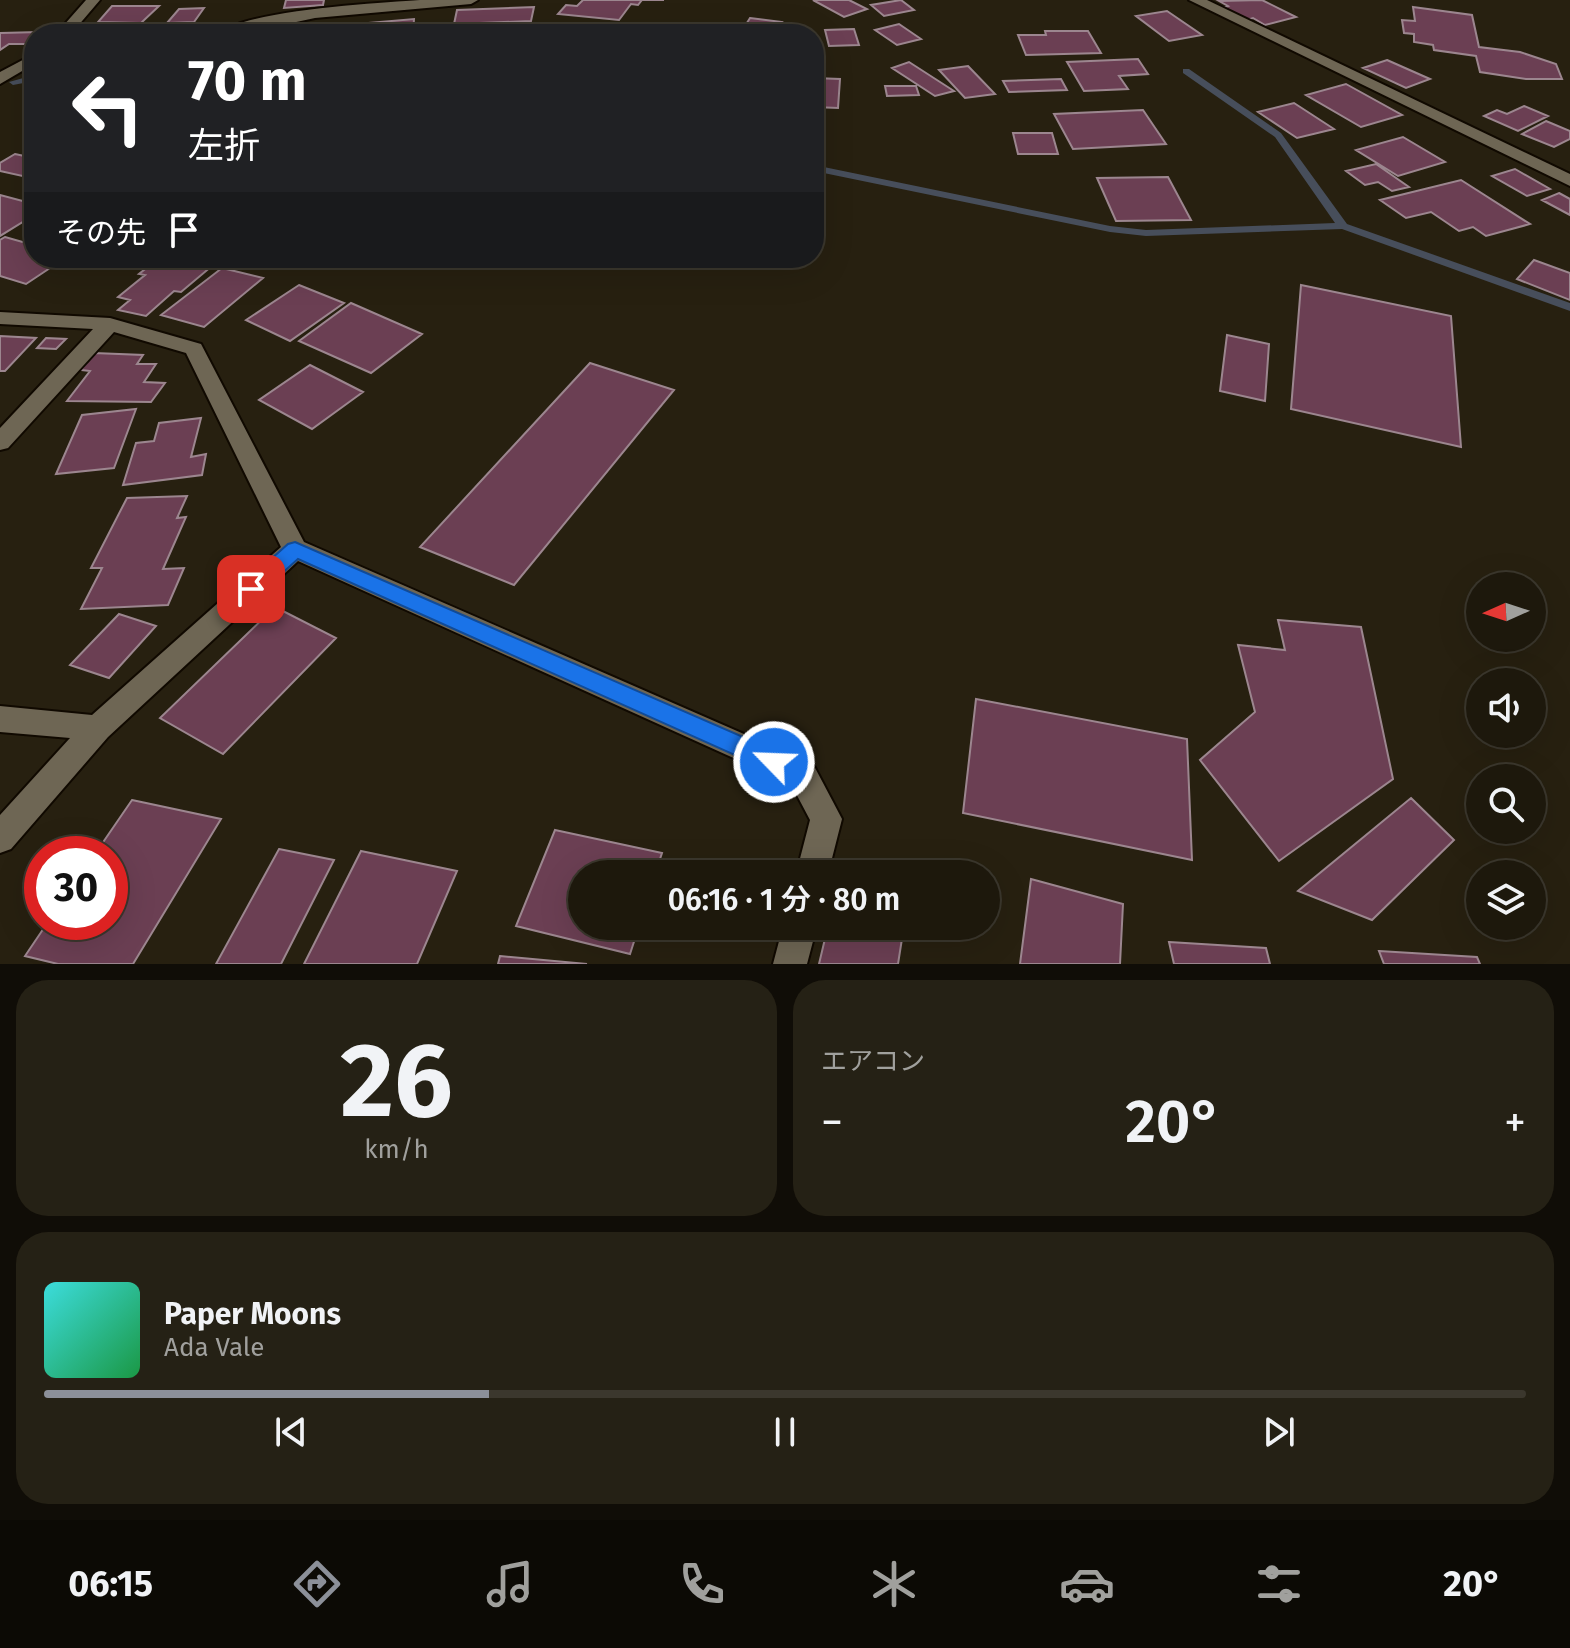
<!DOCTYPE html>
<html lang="ja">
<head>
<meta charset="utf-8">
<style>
  :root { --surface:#1d180c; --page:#252115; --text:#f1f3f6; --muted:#a0a09d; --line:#3b372d; --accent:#8c9099 }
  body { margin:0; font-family:"Fira Sans","Noto Sans JP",sans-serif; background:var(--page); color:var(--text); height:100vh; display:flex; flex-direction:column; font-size:30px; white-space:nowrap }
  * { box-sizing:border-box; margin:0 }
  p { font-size:26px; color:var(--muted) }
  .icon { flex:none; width:44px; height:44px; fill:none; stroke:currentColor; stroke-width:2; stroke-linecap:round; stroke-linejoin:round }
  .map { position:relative; height:964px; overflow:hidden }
  .panel { display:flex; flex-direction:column; gap:16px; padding:16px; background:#100d07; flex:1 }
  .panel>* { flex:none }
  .hud { position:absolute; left:24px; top:24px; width:800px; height:244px; border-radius:32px; box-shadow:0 8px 32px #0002,0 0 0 2px var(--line); background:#202124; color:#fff; overflow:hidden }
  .needle { width:52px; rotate:267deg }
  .buttons { position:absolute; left:1466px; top:572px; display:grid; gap:16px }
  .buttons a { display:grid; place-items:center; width:80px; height:80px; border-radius:50%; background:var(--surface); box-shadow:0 8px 32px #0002,0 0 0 2px var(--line); font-size:40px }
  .speed { position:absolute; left:24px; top:836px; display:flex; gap:16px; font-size:40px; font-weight:700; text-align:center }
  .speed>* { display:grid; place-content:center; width:104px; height:104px; border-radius:50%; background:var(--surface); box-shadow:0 8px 32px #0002,0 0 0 2px var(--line); line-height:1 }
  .speed .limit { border:12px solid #d22; background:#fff; color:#111 }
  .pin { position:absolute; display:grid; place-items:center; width:68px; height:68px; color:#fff; margin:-34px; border-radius:16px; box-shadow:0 4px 12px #0006 }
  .me { position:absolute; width:88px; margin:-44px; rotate:294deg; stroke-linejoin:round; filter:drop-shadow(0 0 6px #0008) }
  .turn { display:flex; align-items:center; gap:28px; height:168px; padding:0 32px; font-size:36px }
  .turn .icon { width:104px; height:104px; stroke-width:2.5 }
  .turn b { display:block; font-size:56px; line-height:68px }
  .then { display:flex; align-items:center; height:76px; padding:0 32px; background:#0003; gap:16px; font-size:30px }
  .big { font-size:60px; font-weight:600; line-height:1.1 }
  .panel .widget { flex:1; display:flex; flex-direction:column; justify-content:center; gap:12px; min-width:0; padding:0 28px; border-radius:32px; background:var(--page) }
  .panel .dial { align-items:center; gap:0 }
  .dial b { font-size:104px; line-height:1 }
  .song { display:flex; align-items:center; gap:24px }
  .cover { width:96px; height:96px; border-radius:12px; background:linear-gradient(135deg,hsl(180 70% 55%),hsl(140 70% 35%)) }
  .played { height:8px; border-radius:4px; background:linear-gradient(90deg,var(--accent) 30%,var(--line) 30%) }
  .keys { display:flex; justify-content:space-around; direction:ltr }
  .heat { display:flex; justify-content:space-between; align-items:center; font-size:44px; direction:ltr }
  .panel .tiles { flex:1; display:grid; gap:16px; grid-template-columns:1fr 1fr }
  .widget:last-child { grid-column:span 2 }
  .trip { position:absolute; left:568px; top:860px; width:432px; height:80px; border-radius:40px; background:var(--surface); box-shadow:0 8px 32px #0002,0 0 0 2px var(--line); font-weight:600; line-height:80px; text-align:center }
  .tabs { display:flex; height:128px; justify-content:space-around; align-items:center; background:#0c0a05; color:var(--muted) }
  .tabs .icon { width:56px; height:56px }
  .tabs .active { color:var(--accent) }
  .tabs b { font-size:36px; color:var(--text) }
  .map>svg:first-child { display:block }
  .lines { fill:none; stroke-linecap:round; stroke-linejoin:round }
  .stream { fill:#474e5b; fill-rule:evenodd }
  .building { fill:#6b3f53; stroke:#9c868f; stroke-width:2 }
  .minor-casing { stroke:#100900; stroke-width:4 }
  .minor { fill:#6e6654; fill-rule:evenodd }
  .route { fill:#1a73e8; stroke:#114b97; stroke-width:2 }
</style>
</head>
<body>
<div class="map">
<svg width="1570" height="964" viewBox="0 0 1570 964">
  <rect width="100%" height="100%" fill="#272010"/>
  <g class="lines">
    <path class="stream" d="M 1183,69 L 1189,69 L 1281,133 L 1347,224 L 1570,303 L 1570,311 L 1342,229 L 1146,236 L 1110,232 L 814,171 L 814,165 L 1110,226 L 1146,230 L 1335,223 L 1275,137 L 1183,73 Z
      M 34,75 L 34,81 L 13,85 L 9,82 Z"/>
  </g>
  <path class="building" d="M 286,0 L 324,0 L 323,5 L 284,8 Z
    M 583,0 L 664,0 L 642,0 L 638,5 L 631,4 L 619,20 L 558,14 L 566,5 L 577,6 Z
    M 813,0 L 849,0 L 867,9 L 844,17 Z
    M 901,0 L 914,10 L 884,16 L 871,5 Z
    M 1262,0 L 1296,17 L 1265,25 L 1253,18 L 1247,20 L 1223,8 L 1228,6 L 1219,1 Z
    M 112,6 L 159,6 L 141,23 L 98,22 Z
    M 534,7 L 531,21 L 454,24 L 457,10 Z
    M 1413,7 L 1472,15 L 1479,47 L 1520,52 L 1556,64 L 1562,79 L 1526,79 L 1480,72 L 1476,56 L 1434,50 L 1433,45 L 1414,42 L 1414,34 L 1404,33 L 1402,20 L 1415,21 Z
    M 204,8 L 194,22 L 167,23 L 179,9 Z
    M 1167,11 L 1202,35 L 1169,41 L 1136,16 Z
    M 750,18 L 782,22 L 775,34 L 740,34 Z
    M 414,19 L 413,34 L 367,34 L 369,23 Z
    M 899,24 L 921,39 L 897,45 L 875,30 Z
    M 520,27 L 519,34 L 471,34 L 473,29 Z
    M 653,28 L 681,30 L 678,34 L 650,34 Z
    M 584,29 L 621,29 L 620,34 L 583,34 Z
    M 854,29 L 859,45 L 829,46 L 825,30 Z
    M 1045,31 L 1088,31 L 1101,53 L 1026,55 L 1018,35 L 1046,35 Z
    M 40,32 L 34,34 L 28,44 L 9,44 L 0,50 L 0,33 Z
    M 1138,59 L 1148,74 L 1119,76 L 1128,89 L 1084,91 L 1067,62 Z
    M 1387,60 L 1430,79 L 1406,88 L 1363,68 Z
    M 909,62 L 954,91 L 935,96 L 892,68 Z
    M 968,66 L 995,94 L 965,98 L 939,70 Z
    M 814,78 L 840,79 L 838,108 L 814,107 Z
    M 1061,79 L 1067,90 L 1009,92 L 1003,81 Z
    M 1346,84 L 1402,115 L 1361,127 L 1306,95 Z
    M 885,86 L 916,86 L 919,95 L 887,96 Z
    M 1294,103 L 1334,129 L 1297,138 L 1258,112 Z
    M 1524,106 L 1548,116 L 1518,131 L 1484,116 L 1497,110 L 1507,114 Z
    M 1143,110 L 1166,144 L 1073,149 L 1054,114 Z
    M 1546,121 L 1570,131 L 1570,139 L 1554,147 L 1522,134 Z
    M 1013,133 L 1052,133 L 1058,154 L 1018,154 Z
    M 1403,137 L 1445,162 L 1398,176 L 1356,150 Z
    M 15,154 L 34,158 L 34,172 L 27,177 L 0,171 L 0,163 Z
    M 1376,164 L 1409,187 L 1392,191 L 1378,182 L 1365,185 L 1346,171 Z
    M 1515,169 L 1550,189 L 1527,196 L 1492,176 Z
    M 1168,177 L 1191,220 L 1116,221 L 1097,178 Z
    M 1461,180 L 1530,224 L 1486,236 L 1473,227 L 1459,231 L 1431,212 L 1406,218 L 1380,200 Z
    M 1559,193 L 1570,199 L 1570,215 L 1542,200 Z
    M 0,195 L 34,204 L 34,215 L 0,236 Z
    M 5,237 L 26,243 L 34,240 L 34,258 L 65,258 L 26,284 L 0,276 L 0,240 Z
    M 159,258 L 212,266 L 181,292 L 174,291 L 146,316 L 118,310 L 130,300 L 118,297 L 145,275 L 139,274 Z
    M 1534,260 L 1570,273 L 1570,300 L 1517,279 Z
    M 222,268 L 263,278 L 204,327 L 161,315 Z
    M 299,285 L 344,303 L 290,341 L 246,320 Z
    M 1301,285 L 1451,316 L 1461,447 L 1291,409 Z
    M 351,303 L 422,334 L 371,373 L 299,341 Z
    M 1227,335 L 1269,344 L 1265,401 L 1220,391 Z
    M 0,336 L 36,338 L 5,371 L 0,371 Z
    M 46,338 L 66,339 L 56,349 L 37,348 Z
    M 94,353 L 143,355 L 137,364 L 156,364 L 144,382 L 165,383 L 151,402 L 67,401 L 90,371 L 81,370 Z
    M 590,363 L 674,390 L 514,585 L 420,547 Z
    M 310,365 L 363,392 L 312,429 L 259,400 Z
    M 136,409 L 114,468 L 56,474 L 82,415 Z
    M 201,418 L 191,457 L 206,454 L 202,475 L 123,485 L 136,443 L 154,441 L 159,423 Z
    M 187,496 L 177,518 L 186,517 L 163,569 L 184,568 L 168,605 L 81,609 L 102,568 L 91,568 L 127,498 Z
    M 275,607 L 336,638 L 223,754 L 160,718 Z
    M 119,614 L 156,626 L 109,678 L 70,665 Z
    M 1278,620 L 1361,627 L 1393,779 L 1279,861 L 1200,760 L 1255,712 L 1238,645 L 1285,650 Z
    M 976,699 L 1187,739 L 1192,860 L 963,813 Z
    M 1411,798 L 1454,840 L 1372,920 L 1298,891 Z
    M 132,800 L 221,819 L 133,964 L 58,964 L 25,956 L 48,922 L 110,922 L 110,854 L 95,854 Z
    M 555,830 L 662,853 L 655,874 L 582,874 L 582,926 L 639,926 L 630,954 L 516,926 Z
    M 279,849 L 334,860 L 281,964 L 216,964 Z
    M 361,851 L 457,871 L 417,964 L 304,964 Z
    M 842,865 L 878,874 L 839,874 Z
    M 1031,879 L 1123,904 L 1120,964 L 1020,964 Z
    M 828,926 L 904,926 L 898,964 L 819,964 Z
    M 1169,942 L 1266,948 L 1270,964 L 1174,964 Z
    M 1379,951 L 1477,957 L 1480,964 L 1384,964 Z
    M 500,956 L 587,964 L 498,964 Z"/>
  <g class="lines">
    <g class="minor-casing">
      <path id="minor" d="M 86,0 L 100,0 L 71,34 L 56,34 Z
        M 420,0 L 478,0 L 471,4 L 315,18 L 240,34 L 218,34 C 246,10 378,3 420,0 Z
        M 1189,0 L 1207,0 L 1570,174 L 1570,186 Z
        M 34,54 L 34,64 L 0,84 L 0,72 Z
        M 0,312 L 110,318 L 201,344 L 304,542 L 813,764 L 842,819 L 828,874 L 796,874 L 810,820 L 791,784 L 298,561 L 108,737 L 11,849 L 0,853 L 0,815 L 70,738 L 0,732 L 0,706 L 92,715 L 281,547 L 186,353 L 114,332 L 8,448 L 0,450 L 0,428 L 93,329 L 0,324 Z
        M 783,926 L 817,926 L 807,964 L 773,964 Z"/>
    </g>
    <use href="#minor" class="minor"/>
  </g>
  <path class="route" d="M 295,542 L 782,754 L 786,762 L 782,769 L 774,772 L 766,769 L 298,559 L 258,595 L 244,595 L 241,589 L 244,583 L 288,544 Z"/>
</svg>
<div class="buttons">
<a><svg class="needle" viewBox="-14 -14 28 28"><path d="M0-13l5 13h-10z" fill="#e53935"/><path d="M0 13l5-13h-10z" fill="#a0a09d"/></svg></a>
<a><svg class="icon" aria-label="sound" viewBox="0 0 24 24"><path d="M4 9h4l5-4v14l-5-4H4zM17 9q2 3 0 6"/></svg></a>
<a><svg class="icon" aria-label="search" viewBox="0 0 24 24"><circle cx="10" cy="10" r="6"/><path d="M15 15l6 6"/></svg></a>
<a><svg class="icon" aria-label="layers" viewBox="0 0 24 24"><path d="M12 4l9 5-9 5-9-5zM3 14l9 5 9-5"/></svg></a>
</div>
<div class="speed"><div class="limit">30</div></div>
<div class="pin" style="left:251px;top:589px;background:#d93025"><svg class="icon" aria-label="arrive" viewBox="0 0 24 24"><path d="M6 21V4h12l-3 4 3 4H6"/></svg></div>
<svg class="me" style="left:774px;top:762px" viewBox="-20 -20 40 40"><circle r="17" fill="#1a73e8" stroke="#fff" stroke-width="3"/><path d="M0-11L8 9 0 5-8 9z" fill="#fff"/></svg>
<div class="trip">06:16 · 1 分 · 80 m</div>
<div class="hud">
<div class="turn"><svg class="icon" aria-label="left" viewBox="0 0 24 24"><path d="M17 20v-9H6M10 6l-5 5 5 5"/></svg><div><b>70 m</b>左折</div></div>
<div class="then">その先<svg class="icon" aria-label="arrive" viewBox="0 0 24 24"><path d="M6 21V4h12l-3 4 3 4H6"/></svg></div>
</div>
</div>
<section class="panel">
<div class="tiles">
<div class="widget dial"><b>26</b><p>km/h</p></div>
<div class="widget"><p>エアコン</p>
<div class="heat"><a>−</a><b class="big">20°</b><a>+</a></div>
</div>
<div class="widget">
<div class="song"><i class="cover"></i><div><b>Paper Moons</b><p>Ada Vale</p></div></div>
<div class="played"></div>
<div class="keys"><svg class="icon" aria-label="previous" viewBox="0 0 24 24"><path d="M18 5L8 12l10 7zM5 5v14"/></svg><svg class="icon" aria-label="pause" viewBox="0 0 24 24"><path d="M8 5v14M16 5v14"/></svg><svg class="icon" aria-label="next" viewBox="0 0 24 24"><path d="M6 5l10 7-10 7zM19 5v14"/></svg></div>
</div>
</div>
</section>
<nav class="tabs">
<b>06:15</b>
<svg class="icon active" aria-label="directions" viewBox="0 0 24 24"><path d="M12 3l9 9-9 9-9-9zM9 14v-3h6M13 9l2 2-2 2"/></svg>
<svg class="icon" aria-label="music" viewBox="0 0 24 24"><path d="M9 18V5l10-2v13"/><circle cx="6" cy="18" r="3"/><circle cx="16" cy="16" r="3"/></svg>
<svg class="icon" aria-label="phone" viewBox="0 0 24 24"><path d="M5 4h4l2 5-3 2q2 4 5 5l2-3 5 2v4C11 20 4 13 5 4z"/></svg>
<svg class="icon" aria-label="climate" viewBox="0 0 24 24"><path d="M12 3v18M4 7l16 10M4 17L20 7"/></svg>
<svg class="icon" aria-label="car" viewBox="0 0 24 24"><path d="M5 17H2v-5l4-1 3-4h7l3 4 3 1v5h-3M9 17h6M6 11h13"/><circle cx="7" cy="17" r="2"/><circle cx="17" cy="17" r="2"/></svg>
<svg class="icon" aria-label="filters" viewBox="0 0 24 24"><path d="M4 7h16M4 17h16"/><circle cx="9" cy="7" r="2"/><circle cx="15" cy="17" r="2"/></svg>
<b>20°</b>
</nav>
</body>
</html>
